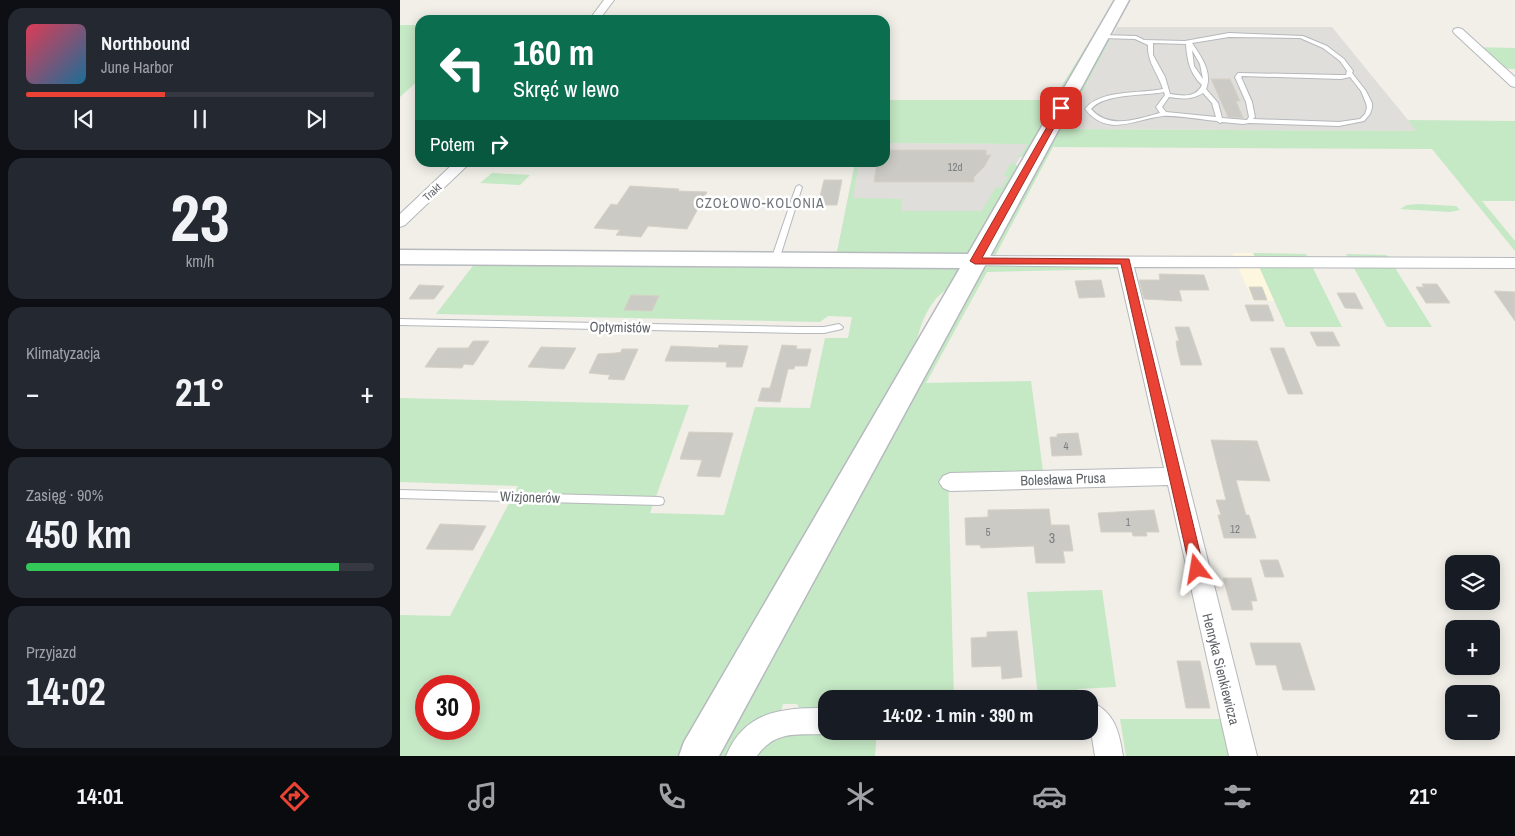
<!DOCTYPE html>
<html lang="pl">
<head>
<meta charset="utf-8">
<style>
  :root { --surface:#171b24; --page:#242831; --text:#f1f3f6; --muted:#9ea1a6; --line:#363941; --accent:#ea4335 }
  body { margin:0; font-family:"Archivo Narrow",sans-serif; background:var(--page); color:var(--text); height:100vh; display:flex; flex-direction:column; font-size:19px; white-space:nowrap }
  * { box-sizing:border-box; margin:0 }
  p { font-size:16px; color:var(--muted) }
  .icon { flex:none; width:28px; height:28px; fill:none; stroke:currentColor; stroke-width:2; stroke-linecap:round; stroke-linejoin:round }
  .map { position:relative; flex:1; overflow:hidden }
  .side { display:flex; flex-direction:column; gap:8px; padding:8px; background:#0d0f14; width:400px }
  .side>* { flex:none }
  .banner { position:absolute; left:15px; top:15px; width:475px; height:152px; border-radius:15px; box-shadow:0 2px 12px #0003; background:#0b6e4f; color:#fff; overflow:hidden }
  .tools { position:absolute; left:1045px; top:555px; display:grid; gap:10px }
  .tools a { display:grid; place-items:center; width:55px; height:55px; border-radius:10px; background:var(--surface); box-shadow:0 2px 12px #0003; font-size:25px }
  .speed { position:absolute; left:15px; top:675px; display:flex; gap:10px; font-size:25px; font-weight:700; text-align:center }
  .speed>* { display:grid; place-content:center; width:65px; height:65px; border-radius:50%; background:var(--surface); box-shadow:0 2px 12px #0003; line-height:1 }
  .speed .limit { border:8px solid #d22; background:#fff; color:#111 }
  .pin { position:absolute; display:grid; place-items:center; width:42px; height:42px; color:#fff; margin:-21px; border-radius:10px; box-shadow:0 2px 8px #0006 }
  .me { position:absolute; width:55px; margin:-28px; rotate:346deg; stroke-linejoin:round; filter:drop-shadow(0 0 4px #0008) }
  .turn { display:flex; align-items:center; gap:18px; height:105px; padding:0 15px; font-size:22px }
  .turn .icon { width:65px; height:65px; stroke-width:2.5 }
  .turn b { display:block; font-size:35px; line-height:42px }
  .then { display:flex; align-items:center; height:48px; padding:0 15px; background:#0003; gap:10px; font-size:19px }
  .big { font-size:38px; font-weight:700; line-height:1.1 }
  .side .card { flex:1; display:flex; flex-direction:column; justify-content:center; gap:8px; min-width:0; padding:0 18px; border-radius:15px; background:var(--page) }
  .side .dial { align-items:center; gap:0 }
  .dial b { font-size:65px; line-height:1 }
  .song { display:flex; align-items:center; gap:15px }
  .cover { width:60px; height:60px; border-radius:8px; background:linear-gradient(135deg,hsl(350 70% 55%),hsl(200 70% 35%)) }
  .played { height:5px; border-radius:2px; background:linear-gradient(90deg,var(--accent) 40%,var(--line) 40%) }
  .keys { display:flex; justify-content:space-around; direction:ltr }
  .heat { display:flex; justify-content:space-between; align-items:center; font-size:28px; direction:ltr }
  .charge { height:8px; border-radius:4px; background:linear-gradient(90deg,#34c759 90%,var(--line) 0) }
  .trip { position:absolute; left:418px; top:690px; width:280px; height:50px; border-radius:15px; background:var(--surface); box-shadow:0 2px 12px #0003; font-weight:700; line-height:50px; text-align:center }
  .tab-bar { display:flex; height:80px; justify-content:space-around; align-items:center; background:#090b0e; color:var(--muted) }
  .tab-bar .icon { width:35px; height:35px }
  .tab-bar .selected { color:var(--accent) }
  .tab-bar b { font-size:22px; color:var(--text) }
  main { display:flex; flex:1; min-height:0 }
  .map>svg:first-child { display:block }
  .commercial { fill:#fef7e0 }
  .industrial { fill:#e0deda }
  .green { fill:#c5e8c5; fill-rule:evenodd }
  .building { fill:#cccac5; stroke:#d6d1c6 }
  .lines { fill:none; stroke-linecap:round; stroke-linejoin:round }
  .lane-casing { stroke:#b5b8bc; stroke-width:2 }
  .street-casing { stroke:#b5b8bc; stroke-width:2 }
  .secondary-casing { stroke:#b6babf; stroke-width:3 }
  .lane { fill:#fff; fill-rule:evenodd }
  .street { fill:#fff; fill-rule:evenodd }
  .secondary { fill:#fff; fill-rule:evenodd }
  .route { fill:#ea4335; stroke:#982c22 }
  .labels { text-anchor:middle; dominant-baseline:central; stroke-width:5; stroke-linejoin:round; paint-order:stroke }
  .number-label { font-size:11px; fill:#7a7d7f }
  .far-street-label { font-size:11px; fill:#5f6368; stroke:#fff }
  .far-quarter-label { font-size:14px; letter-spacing:1px; fill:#70757a; stroke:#fff }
  .street-label { font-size:14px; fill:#5f6368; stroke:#fff }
  .near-number-label { font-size:14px; fill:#7a7d7f }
</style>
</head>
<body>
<main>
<section class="side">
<div class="card">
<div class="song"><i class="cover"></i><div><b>Northbound</b><p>June Harbor</p></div></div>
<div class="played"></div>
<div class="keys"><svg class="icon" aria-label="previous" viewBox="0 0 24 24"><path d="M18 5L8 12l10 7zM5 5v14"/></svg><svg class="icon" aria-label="pause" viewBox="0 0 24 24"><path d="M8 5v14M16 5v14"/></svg><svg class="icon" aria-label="next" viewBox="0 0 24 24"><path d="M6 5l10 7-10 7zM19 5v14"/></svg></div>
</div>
<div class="card dial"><b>23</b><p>km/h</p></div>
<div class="card"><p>Klimatyzacja</p>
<div class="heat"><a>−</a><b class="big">21°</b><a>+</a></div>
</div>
<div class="card"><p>Zasięg · 90%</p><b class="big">450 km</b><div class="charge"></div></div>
<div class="card"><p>Przyjazd</p><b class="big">14:02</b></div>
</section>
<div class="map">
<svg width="1115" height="756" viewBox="0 0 1115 756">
  <rect width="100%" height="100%" fill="#f1efe8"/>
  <path class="commercial" d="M 832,253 L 853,253 L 874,301 L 853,301 Z"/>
  <path class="industrial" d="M 717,27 L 932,27 L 1017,131 L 662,129 Z
    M 485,143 L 628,144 L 563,254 L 437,253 L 455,163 L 485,162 Z"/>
  <path class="green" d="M 0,25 L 20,25 L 20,79 L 0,97 Z
    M 698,27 L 703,27 L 627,156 L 616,157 L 621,155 L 627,144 L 485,143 L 485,100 L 653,100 Z
    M 707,39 L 710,40 L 663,129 L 1016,131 L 1008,120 L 1115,121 L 1115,201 L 1082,201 L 1115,241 L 1115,251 L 1032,149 L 653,147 L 594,258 L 588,252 C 596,236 604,219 614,203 C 625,184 642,172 644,149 Z
    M 1073,47 L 1115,48 L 1115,69 L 1096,68 Z
    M 455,163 L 459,163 L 453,198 L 502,199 L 501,211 L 582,211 L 596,187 L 601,188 L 608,177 L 604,176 L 610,164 L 614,163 L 620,168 L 569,256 L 420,255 L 421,252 L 437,252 Z
    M 92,173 L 130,175 L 120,185 L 80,183 Z
    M 1019,204 L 1056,206 L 1060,210 L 1050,212 L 1000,209 L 1007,205 Z
    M 85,250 L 158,250 L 148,266 L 506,269 L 507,265 L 553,267 L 561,271 C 557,285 544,289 535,300 C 521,317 517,339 512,359 L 286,756 L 0,756 L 0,615 L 50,616 L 118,486 L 0,482 L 0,398 L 289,405 L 250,513 L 324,515 L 355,407 L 410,408 L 425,338 L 448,338 L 452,317 L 428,316 L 420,322 L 36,314 ZM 26,686 L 69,686 L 69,729 L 26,729 Z
    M 853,253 L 906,254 L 942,327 L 886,327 Z
    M 946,254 L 987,255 L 1032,327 L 987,327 Z
    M 593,265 L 716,265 L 721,269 L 587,272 L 526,383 L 631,381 L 643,471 L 548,474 L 554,699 L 426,699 L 426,713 L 402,714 L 397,704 L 383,704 L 381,711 L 371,715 L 334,756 L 309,756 L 584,267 Z
    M 702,590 L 716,687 L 679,689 L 674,696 L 638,697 L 627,592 Z
    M 720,719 L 823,719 L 831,756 L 726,756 Z
    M 426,725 L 426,731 L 477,731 L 475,756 L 348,756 L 359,742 L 404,726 Z"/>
  <path class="building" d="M 811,79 L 830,79 L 840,101 L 836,101 L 843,118 L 828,117 Z
    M 485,150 L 586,150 L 586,155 L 591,155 L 584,167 L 574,177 L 574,182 L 474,182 L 477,162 L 485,162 Z
    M 424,180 L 442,180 L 437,205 L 418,205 Z
    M 230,186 L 279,189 L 278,191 L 307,192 L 287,229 L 248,226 L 241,237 L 216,235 L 220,230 L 194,228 L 211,204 L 217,205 Z
    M 759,274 L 804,275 L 809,290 L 779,290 L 782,301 L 744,299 L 739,280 L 760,280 Z
    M 701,280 L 705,297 L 679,298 L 675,281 Z
    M 1022,284 L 1037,284 L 1050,303 L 1026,303 L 1016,287 L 1024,287 Z
    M 19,285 L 44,286 L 34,299 L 9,299 Z
    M 849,287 L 862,287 L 867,300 L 854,300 Z
    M 1094,291 L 1115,292 L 1115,321 Z
    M 937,293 L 955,293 L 963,309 L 945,308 Z
    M 231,295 L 259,296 L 252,311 L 224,310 Z
    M 845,305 L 868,305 L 874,321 L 851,321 Z
    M 775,327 L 789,327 L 802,365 L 781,365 L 777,348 L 776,341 L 779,341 Z
    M 910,332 L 933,332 L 940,346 L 917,346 Z
    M 73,341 L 89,341 L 73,365 L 64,364 L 62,368 L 25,367 L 38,348 L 68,348 Z
    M 319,345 L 348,346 L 342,367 L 326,367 L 327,362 L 265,361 L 271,346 L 318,348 Z
    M 382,345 L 397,346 L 396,349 L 411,349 L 407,366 L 395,366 L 394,369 L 388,369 L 380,402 L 358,401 L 362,388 L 370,388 Z
    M 141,347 L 176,348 L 164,369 L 128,367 Z
    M 870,348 L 884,348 L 903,394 L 888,394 Z
    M 222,349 L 238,349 L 224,380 L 208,379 L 210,375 L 189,373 L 198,354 L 216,353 L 221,352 Z
    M 289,432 L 333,433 L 320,477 L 297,476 L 302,460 L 280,459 Z
    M 678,433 L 682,455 L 652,456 L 650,437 L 657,437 L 657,434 Z
    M 811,440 L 857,441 L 870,481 L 836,480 L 846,515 L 849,515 L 856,538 L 824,538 L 818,515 L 821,515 L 816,500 L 826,500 Z
    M 649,509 L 651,525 L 669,525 L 673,551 L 663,551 L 665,563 L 636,563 L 634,546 L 581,548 L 580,545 L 566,545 L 565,518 L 588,517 L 588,510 Z
    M 754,510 L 759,532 L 746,532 L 747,536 L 733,536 L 732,532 L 701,532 L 698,513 Z
    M 40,524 L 86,526 L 73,550 L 26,549 Z
    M 860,560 L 878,560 L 884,577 L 865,577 Z
    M 823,578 L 851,578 L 857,601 L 851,601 L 853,610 L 832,610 Z
    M 617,631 L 622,677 L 602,679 L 601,666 L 572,667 L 571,638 L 587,637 L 587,632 Z
    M 850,643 L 900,643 L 915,690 L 883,690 L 876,665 L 856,665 Z
    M 777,661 L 800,661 L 810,708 L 786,708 Z"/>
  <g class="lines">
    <g class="lane-casing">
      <path id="lane" d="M 829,33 L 903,36 L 927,46 L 944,59 L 953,71 L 952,73 L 966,91 L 972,103 L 972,108 L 970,114 L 964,121 L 939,126 L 849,123 L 843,124 L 822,122 L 820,123 L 817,121 C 802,120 777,115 763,116 C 735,119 708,138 685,109 C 700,89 740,94 763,89 C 758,73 747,62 748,45 L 735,39 L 702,38 L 700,37 L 700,35 L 736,36 L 744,40 L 785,41 ZM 829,37 L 900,38 L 923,48 L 940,61 L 947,71 L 946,75 L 941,75 L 838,73 L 835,77 L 846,102 L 849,117 L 847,120 L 822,118 L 818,103 L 806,89 C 813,73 801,56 792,43 ZM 753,43 L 786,44 C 787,60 790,74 802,85 C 796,98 783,96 770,94 L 765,77 L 753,55 ZM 792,50 L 800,64 L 803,79 L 794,66 ZM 842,76 L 941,79 L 950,77 L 961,91 L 966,103 L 967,108 L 965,114 L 960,119 L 939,122 L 853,119 L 855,117 L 852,102 L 841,77 ZM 764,92 L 765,95 L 756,107 L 760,113 C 737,119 709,130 691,109 C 704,93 745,96 764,92 ZM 803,93 L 812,103 L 816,117 L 766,112 L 762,107 L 769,97 C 782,99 792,100 803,93 Z
        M 399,185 L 402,187 L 379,260 L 375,262 L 372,262 L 371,260 L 396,187 Z
        M 0,319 L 399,327 L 424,327 L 439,324 L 443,327 L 442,329 L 424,333 L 399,333 L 0,325 Z
        M 0,490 L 259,497 L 263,498 L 264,501 L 263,504 L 259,505 L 0,498 Z"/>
    </g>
    <g class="street-casing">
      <path id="street" d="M 204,0 L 214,0 L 199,20 L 189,20 Z
        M 1058,28 L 1062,29 L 1115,77 L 1115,87 L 1111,86 L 1054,33 L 1053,31 L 1054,29 Z
        M 55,162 L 71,162 L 5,225 L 0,227 L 0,214 Z
        M 575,256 L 1115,258 L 1115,268 L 734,267 L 857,756 L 829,756 L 768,485 L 550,491 L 543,488 L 539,482 L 543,476 L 550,473 L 764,468 L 718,267 L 569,265 L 567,261 L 569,257 Z
        M 689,701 C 714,711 719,730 723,756 L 695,756 L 692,738 L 689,731 Z
        M 426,708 L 426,731 L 434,731 L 426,734 C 397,735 375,730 357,756 L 326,756 C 345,710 383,708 426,708 Z"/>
    </g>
    <g class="secondary-casing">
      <path id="secondary" d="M 715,0 L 729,0 L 319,756 L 279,756 L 284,742 L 560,268 L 0,264 L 0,250 L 568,254 Z"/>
    </g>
    <use href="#lane" class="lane"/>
    <use href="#street" class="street"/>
    <use href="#secondary" class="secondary"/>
  </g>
  <path class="route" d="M 659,106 L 665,108 L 582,258 L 729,259 L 804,569 L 802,574 L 797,576 L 792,574 L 790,569 L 721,264 L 575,264 L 570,261 Z"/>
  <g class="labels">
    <g class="number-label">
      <text x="555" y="167">12d</text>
      <text x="666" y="446">4</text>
      <text x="728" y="522">1</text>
      <text x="835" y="529">12</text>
      <text x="588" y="532">5</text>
    </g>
    <g class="far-street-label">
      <text transform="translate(32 192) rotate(-43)">Trakt</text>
    </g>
    <g class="far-quarter-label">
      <text x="360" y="203">CZOŁOWO-KOLONIA</text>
    </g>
    <g class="street-label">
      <text transform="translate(220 327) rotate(1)">Optymistów</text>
      <text transform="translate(663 479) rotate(-2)">Bolesława Prusa</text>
      <text transform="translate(130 497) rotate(2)">Wizjonerów</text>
      <text transform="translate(821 669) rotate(76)">Henryka Sienkiewicza</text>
    </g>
    <g class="near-number-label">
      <text x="652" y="538">3</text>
    </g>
  </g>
</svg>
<div class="tools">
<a><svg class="icon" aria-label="layers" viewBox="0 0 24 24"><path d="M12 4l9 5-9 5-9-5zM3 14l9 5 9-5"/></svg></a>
<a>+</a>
<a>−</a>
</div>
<div class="speed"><div class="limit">30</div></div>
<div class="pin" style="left:661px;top:108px;background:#d93025"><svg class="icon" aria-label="arrive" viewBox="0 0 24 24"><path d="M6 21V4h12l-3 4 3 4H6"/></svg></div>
<svg class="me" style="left:797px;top:569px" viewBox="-20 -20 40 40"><path d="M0-17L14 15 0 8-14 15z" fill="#ea4335" stroke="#fff" stroke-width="4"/></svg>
<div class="trip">14:02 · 1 min · 390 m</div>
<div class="banner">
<div class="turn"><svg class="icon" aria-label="left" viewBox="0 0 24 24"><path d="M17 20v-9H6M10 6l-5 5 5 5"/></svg><div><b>160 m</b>Skręć w lewo</div></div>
<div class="then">Potem<svg class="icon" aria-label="right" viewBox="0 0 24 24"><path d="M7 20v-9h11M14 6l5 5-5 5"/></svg></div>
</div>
</div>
</main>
<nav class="tab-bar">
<b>14:01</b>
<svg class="icon selected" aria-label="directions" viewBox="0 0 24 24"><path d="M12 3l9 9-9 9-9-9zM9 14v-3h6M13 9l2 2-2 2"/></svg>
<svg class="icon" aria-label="music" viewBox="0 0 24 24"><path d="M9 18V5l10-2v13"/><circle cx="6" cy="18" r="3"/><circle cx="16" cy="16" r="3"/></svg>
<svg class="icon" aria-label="phone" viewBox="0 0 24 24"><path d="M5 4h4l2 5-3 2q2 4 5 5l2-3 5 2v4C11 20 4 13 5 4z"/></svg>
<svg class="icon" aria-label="climate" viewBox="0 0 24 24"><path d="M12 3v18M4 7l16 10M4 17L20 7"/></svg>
<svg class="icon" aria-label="car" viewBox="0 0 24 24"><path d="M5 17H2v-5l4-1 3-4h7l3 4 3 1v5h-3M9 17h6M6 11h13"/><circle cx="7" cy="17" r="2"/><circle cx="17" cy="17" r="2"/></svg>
<svg class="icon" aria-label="filters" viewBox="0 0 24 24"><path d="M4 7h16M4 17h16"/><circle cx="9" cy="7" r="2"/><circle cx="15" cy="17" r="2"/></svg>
<b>21°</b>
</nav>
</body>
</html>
